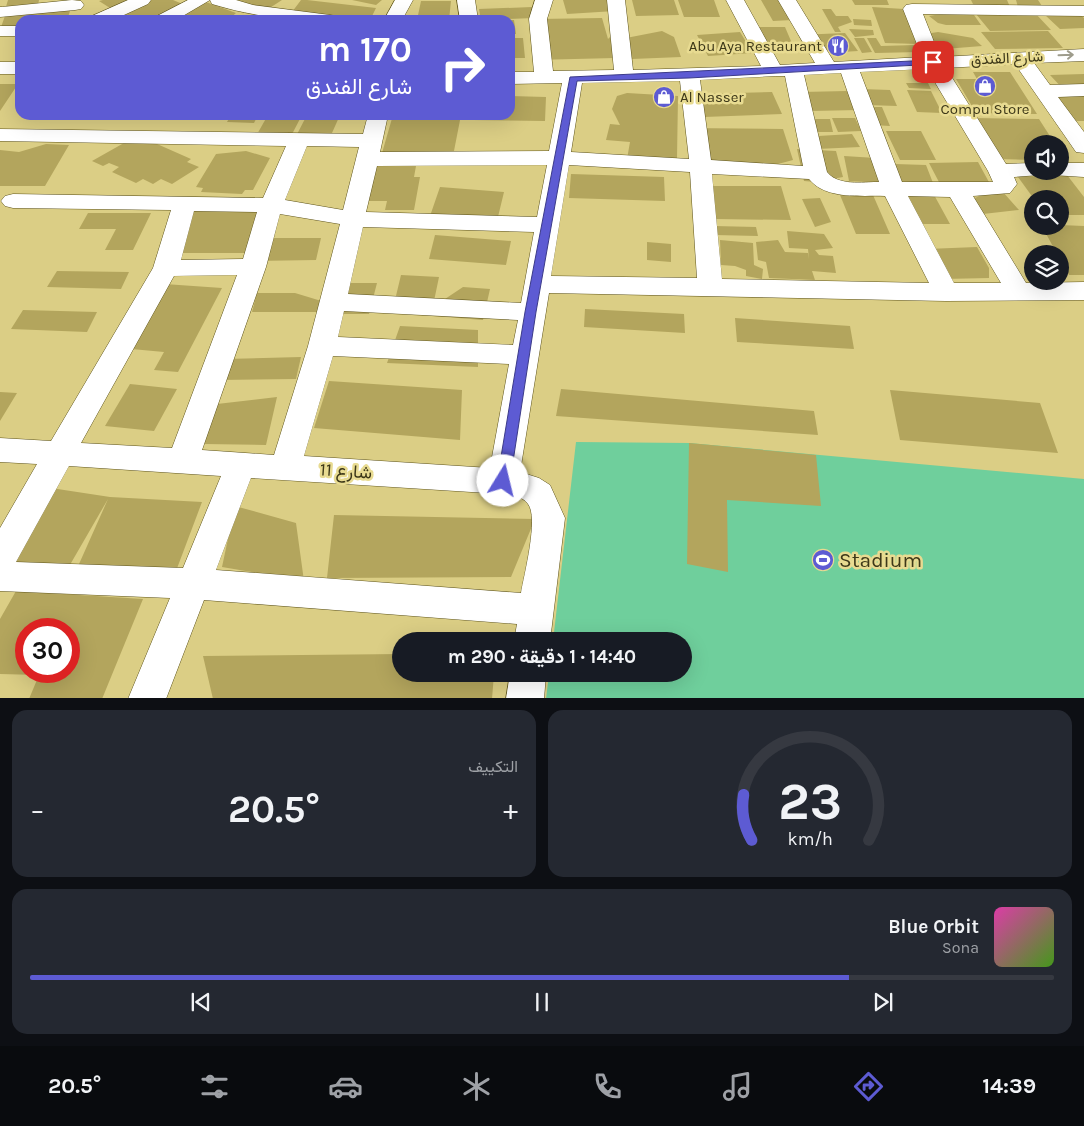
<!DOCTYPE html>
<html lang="ar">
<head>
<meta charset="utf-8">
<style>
  :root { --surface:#171b24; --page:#242831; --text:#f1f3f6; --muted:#9ea1a6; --line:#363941; --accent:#5d5bd3 }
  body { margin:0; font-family:Karla,Vazirmatn,sans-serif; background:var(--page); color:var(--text); direction:rtl; height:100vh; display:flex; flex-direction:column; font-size:19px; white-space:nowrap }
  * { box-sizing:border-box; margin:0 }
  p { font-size:16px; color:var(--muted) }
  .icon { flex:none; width:28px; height:28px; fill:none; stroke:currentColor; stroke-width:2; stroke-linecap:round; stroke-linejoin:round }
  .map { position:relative; height:698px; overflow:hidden; direction:ltr }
  .details { display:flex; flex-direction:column; gap:12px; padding:12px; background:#0d0f14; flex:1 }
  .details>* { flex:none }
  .top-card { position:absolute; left:15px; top:15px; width:500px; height:105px; border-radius:15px; box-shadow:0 5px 20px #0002; direction:rtl; background:#5d5bd3; color:#fff; overflow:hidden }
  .buttons { position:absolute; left:1024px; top:135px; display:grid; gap:10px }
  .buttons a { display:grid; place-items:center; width:45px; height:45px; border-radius:50%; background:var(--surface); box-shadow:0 5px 20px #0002; font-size:25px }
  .speed { position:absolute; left:15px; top:618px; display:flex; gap:10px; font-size:25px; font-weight:700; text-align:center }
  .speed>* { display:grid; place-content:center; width:65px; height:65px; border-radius:50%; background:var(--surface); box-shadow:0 5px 20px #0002; line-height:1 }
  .speed .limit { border:8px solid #d22; background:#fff; color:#111 }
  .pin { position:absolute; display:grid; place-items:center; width:42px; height:42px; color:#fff; margin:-21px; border-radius:10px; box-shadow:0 2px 8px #0006 }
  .me { position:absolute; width:55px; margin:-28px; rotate:9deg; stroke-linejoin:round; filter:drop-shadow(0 0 4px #0008) }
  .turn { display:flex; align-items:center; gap:18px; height:105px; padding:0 20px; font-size:22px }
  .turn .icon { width:65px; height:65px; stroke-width:2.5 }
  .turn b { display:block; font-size:35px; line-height:42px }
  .big { font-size:38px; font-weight:700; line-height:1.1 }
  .details .tile { flex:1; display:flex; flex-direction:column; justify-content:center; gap:8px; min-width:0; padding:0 18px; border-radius:15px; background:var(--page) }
  .details .dial { align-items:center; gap:0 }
  .dial svg { height:130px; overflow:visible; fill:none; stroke:var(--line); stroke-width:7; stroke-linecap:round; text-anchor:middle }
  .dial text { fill:var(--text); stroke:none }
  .song { display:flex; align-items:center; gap:15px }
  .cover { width:60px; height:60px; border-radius:8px; background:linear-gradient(135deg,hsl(320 70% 55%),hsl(100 70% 35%)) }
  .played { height:5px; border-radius:2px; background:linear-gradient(90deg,var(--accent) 80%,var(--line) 80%) }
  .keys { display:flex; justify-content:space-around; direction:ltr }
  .heat { display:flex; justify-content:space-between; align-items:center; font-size:28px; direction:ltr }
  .details .tiles { flex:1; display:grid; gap:12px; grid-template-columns:1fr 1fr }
  .tile:last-child { grid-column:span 2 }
  .trip { position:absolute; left:392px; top:632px; width:300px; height:50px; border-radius:25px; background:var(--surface); box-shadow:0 5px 20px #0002; font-weight:700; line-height:50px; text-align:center; direction:rtl }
  .menu { display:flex; height:80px; justify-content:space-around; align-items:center; background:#090b0e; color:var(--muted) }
  .menu .icon { width:35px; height:35px }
  .menu .active { color:var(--accent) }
  .menu b { font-size:22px; color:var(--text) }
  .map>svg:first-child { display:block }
  .green { fill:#6fcf9c }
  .building { fill:#b3a55d; fill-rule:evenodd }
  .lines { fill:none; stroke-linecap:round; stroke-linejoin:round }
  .minor-casing { stroke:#5e541c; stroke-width:1 }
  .minor { fill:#fff; fill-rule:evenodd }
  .oneway { stroke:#9e9c8c }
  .route { fill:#5d5bd3; stroke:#3c3b89 }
  .labels { text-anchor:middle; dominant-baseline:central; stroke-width:5; stroke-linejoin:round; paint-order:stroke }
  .far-poi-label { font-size:15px; fill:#3d3819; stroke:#e8db91; text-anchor:end }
  .far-street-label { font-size:15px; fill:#3d3819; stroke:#e8db91 }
  .street-label { font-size:18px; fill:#3d3819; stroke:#e8db91 }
  .near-poi-label { font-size:21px; fill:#3d3819; stroke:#e8db91; text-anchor:start }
</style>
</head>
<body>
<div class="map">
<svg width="1084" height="699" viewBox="0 0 1084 699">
  <rect width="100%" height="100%" fill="#dbce85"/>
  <path class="green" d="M 576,442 L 689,443 L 1084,479 L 1084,698 L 546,699 L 549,674 L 684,674 L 684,641 L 553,641 Z"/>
  <path class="building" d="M 8,0 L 39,0 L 38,5 L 5,10 Z
    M 103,0 L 131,0 L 110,8 L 99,1 Z
    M 146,0 L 173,0 L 185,5 L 146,20 L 131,20 L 120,12 Z
    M 226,0 L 282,0 L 265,11 Z
    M 301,0 L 307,0 L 376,8 L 370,20 L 292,12 Z
    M 352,0 L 382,0 L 376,5 Z
    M 563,0 L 611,0 L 615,11 L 567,14 Z
    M 632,0 L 674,0 L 679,15 L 636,16 Z
    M 678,0 L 714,0 L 720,17 L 684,17 Z
    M 761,0 L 781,0 L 792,20 L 773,21 Z
    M 852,0 L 887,0 L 889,5 L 855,5 Z
    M 971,0 L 1007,0 L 1010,7 L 974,6 Z
    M 1016,0 L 1038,0 L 1042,6 L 1018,7 Z
    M 421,1 L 451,1 L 449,20 L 417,20 Z
    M 206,2 L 236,13 L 228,20 L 189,20 L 178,16 Z
    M 532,7 L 534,18 L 481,20 L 479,9 Z
    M 872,7 L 904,9 L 919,44 L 885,43 Z
    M 71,8 L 67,20 L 20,20 L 20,30 L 0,30 L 6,13 Z
    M 822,9 L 831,9 L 836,16 L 848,16 L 852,22 L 838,27 L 841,32 L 835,32 Z
    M 953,12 L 974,15 L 981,25 L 946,25 L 938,23 L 929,16 Z
    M 1035,13 L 1051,30 L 990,31 L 976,14 Z
    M 1078,13 L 1084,18 L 1084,28 L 1060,29 L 1045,15 Z
    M 602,18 L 608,39 L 610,37 L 615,58 L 534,60 L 538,19 Z
    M 853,19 L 871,20 L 872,26 L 854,25 Z
    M 510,20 L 514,20 L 516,34 L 510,34 Z
    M 750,27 L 785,27 L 794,48 L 757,48 Z
    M 849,29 L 873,30 L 874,35 L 855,37 Z
    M 662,31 L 674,37 L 681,57 L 632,59 L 626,38 Z
    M 1048,31 L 1063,48 L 995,49 L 981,32 Z
    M 740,32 L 753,53 L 708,56 L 697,35 Z
    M 938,32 L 973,38 L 982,46 L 932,50 L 918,35 Z
    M 845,33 L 858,51 L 809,54 L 798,35 Z
    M 510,38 L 523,38 L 525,58 L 510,58 Z
    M 854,38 L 864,38 L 872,52 L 862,53 Z
    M 867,38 L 876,38 L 881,46 L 915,45 L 920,52 L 875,53 Z
    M 973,72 L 1010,72 L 1037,114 L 976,113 L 956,79 L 977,79 Z
    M 1084,74 L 1084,90 L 1064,90 L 1050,75 Z
    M 906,83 L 928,83 L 931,89 L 909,88 Z
    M 0,84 L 18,84 L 0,111 Z
    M 861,89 L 890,90 L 897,106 L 867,105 Z
    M 907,90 L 931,91 L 942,113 L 917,112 Z
    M 847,91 L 858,110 L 811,111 L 802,92 Z
    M 1049,91 L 1084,92 L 1084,121 L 1069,121 Z
    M 772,92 L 782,114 L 704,117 L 697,94 Z
    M 627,93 L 678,96 L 677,158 L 627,159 L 630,142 L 606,140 L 610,124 L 620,125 L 612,109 L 617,96 Z
    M 510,96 L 546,97 L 545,121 L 473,120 L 474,115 L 510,115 Z
    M 865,107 L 882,107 L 890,126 L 873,125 Z
    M 231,115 L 258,115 L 254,123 L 227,122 Z
    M 268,115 L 302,115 L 290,138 L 256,136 Z
    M 307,115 L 340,115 L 328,142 L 294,140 Z
    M 393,115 L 461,115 L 453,156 L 382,153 Z
    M 832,118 L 855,118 L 861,131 L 838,132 Z
    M 974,118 L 1039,119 L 1055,144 L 1032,144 L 1032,160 L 996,159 Z
    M 810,119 L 830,119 L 833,132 L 813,132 Z
    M 687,128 L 783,129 L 793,160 L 778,164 L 694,164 Z
    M 874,129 L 883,130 L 895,164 L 926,165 L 933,183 L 892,181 Z
    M 886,131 L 921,131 L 936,160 L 900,160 Z
    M 852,134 L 860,147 L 817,149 L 818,136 Z
    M 131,139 L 148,140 L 191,159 L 187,162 L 199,167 L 172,184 L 161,179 L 153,184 L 143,179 L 136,183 L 112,172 L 119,167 L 109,163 L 103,166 L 92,161 Z
    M 46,144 L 69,145 L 45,186 L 0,186 L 0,150 L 19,152 Z
    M 797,149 L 836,151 L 843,177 L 816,182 L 804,181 Z
    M 246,151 L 270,158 L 253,190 L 245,190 L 242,194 L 201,192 L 203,188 L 196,187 L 216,154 Z
    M 844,156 L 876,158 L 882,183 L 849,181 Z
    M 978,162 L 990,184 L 940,184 L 929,163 Z
    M 355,166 L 416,166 L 414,177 L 420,177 L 414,210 L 385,210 L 387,201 L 368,201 Z
    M 571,174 L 664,177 L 665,201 L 569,198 Z
    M 1067,175 L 1084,197 L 1084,215 L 1060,215 L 1060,199 L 1034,199 L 1018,177 Z
    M 710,186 L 781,186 L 791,220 L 716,219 Z
    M 440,187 L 504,192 L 497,221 L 430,216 Z
    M 1003,192 L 1019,210 L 983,214 L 971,200 L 983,194 Z
    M 890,193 L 933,193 L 950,224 L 905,224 Z
    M 840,195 L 873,195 L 890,234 L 856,234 Z
    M 820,198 L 831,222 L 815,227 L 802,199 Z
    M 193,211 L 260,211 L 246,253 L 174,253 Z
    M 88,213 L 151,213 L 133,250 L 105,250 L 116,229 L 79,229 Z
    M 1060,225 L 1084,226 L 1084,275 L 1069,275 L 1060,259 L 1060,254 L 1057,254 L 1043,228 Z
    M 714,226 L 756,227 L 758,236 L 715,235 Z
    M 787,231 L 824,234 L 833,248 L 815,250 L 819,255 L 833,256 L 836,273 L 812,271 L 815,280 L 769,278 L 766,262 L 758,260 L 756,242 L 778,240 L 785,252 L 808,253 L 809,259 L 808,249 L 789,248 Z
    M 435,235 L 511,241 L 506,265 L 429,259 Z
    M 257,238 L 321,238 L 316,260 L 250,261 Z
    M 720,240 L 753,243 L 754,265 L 763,269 L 762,279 L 746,276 L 746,270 L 735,266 L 721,265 Z
    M 647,242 L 671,244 L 671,262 L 647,260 Z
    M 977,247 L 989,268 L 989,278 L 943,279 L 927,249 Z
    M 57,271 L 129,272 L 121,289 L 47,287 Z
    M 401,275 L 439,277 L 434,301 L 395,300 Z
    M 150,283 L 222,288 L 178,372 L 154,370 L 164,352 L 110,347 Z
    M 345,283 L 377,283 L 369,314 L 337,314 Z
    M 463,287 L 490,289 L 483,320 L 421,315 Z
    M 257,293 L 295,293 L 328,303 L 325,312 L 252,312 Z
    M 585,309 L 684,314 L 685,333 L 584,327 Z
    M 23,310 L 97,312 L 87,332 L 11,329 Z
    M 735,318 L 850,326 L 854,349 L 737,342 Z
    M 400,326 L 478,330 L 478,367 L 387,363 Z
    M 301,357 L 296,379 L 219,380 L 225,359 Z
    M 329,381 L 462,390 L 460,440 L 314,428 Z
    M 130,384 L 177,389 L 154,431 L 105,426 Z
    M 561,389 L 814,411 L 818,435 L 556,416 Z
    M 890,390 L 1040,403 L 1058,453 L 900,440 Z
    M 0,392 L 17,393 L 0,421 Z
    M 277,397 L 266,445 L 204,444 L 217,404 Z
    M 689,443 L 816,455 L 821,506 L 727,500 L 728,572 L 687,564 Z
    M 51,488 L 110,497 L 202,502 L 173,579 L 75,573 L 108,499 L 67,570 L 9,566 Z
    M 235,506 L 296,523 L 304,581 L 222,567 Z
    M 334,515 L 535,519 L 511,577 L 327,578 Z
    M 16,591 L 143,599 L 102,699 L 29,699 L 39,675 L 0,674 L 0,619 ZM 26,629 L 69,629 L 69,671 L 26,671 Z
    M 401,654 L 401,674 L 494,674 L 492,699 L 213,699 L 203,656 Z"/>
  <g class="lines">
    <g class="minor-casing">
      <path id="minor" d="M 72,0 L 81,1 L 84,5 L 81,9 L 75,10 L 0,17 L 0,7 L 2,7 Z
        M 128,0 L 151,0 L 148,4 L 113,20 L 89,20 L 92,16 Z
        M 188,0 L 236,0 L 253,5 L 330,15 L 336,16 L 339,20 C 291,20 258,18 212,4 L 210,0 L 176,20 L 154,20 L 157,16 Z
        M 395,0 L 413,0 L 402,20 L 384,20 Z
        M 457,0 L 475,0 L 478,20 L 460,20 Z
        M 535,0 L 553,0 L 547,19 L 553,71 L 614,70 L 607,0 L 625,0 L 633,70 L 761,66 L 726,0 L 744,0 L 780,65 L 815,63 L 778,0 L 796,0 L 834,62 L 922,57 L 903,9 L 906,5 L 912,4 L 1084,6 L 1084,16 L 923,14 L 940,57 L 1084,49 L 1084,61 L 1034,63 L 1050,85 L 1084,84 L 1084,96 L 1058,97 L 1084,132 L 1084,153 L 1076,152 L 1015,64 L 946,68 L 1006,164 L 1032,163 L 1032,171 L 1042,171 L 1040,175 L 1014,177 L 1017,184 L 1010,193 L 973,196 L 1026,283 L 1084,282 L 1084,300 L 946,301 L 549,293 L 520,472 L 539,478 L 550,485 L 565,518 L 550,641 L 514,641 L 517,624 L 204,600 L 166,699 L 128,699 L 170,598 L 0,591 L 0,528 L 37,464 L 0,462 L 0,438 L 51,441 L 153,268 L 171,210 L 13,208 L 5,206 L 1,201 L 5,196 L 13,194 L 263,198 L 286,146 L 0,141 L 0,129 L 363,134 L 368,115 L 388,115 L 380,152 L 549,151 L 562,83 L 510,84 L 510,72 L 534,72 L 529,19 ZM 927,69 L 988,171 L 993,182 L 902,182 L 860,72 ZM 841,73 L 879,182 C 862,182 838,186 827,172 L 804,75 ZM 776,76 L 785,76 L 803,166 L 711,160 L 700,80 ZM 680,81 L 689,159 L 571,152 L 582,83 ZM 307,146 L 359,147 L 343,210 L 285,200 ZM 547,165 L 537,217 L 366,212 L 377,166 ZM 569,165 L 690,172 L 697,278 L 551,276 ZM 712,174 L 809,179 C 826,200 860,195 885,196 L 929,283 L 722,279 ZM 908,196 L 950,197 L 1001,283 L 954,283 ZM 194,211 L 257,212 L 243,259 L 181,260 ZM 280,214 L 340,224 L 308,346 L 274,455 L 202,450 L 266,267 ZM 363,227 L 534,232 L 521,303 L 348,294 ZM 237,275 L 172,448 L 81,443 L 174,276 ZM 344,311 L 518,320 L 513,345 L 338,337 ZM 333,356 L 509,364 L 490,468 L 304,456 ZM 69,466 L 221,476 L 183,568 L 16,562 ZM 251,478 L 503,494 C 512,495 522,496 528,504 C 539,518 524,575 521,593 L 216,570 Z
        M 0,26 L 20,26 L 20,36 L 0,36 Z
        M 0,62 L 20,62 L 20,74 L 0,74 Z
        M 1060,163 L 1084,163 L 1084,177 L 1052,175 L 1050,171 L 1060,171 Z
        M 510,674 L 546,674 L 544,699 L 506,699 Z"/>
    </g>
    <use href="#minor" class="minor"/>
  </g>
  <defs><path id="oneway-shaft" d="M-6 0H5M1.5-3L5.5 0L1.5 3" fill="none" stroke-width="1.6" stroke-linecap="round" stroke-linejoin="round" transform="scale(1.25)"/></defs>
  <use class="oneway" href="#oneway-shaft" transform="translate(1066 55) rotate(-2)"/>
  <path class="route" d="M 933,60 L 937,62 L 936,64 L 689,78 L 577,81 L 536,312 L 510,481 L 508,485 L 499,485 L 497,481 L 525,312 L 570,77 Z"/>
  <defs>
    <g id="restaurant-disc" transform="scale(1.125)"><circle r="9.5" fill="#5d5bd3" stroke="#e8db91"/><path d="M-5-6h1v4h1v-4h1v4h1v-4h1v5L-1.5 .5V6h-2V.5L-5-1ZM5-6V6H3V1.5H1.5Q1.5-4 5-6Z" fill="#fff"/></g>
    <g id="shop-disc" transform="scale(1.125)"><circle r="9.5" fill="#5d5bd3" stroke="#e8db91"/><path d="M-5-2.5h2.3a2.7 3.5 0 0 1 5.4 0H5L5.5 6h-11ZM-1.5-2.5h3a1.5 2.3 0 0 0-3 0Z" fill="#fff"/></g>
    <g id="stadium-disc" transform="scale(1.125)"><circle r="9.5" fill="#5d5bd3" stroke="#e8db91"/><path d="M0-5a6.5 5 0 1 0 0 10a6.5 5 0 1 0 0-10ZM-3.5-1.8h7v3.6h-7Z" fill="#fff"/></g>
  </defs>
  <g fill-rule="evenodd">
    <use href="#restaurant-disc" x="838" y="46"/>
    <use href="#shop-disc" x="985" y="86"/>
    <use href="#shop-disc" x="664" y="97"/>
    <use href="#stadium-disc" x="823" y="560"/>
  </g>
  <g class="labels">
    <g class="far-poi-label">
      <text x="822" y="46">Abu Aya Restaurant</text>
      <text x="680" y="97" text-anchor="start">Al Nasser</text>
      <text x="985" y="109" text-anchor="middle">Compu Store</text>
    </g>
    <g class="far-street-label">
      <text transform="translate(1007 58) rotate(-3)">شارع الفندق</text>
    </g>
    <g class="street-label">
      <text transform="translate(346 471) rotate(4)">شارع 11</text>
    </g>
    <g class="near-poi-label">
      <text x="839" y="560">Stadium</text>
    </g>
  </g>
</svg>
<div class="buttons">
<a><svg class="icon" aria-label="sound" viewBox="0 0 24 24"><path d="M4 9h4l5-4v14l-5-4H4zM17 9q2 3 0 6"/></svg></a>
<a><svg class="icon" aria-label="search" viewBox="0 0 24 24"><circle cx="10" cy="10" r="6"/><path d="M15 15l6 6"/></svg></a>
<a><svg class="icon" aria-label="layers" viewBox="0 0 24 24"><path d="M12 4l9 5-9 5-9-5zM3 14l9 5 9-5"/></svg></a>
</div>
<div class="speed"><div class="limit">30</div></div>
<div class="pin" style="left:933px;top:62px;background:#d93025"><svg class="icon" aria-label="arrive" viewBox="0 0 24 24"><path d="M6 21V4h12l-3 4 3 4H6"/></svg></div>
<svg class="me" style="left:503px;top:481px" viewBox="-20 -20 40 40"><circle r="19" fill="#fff"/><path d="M0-13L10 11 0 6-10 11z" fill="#5d5bd3"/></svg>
<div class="trip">14:40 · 1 دقيقة · 290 m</div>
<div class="top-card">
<div class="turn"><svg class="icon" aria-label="right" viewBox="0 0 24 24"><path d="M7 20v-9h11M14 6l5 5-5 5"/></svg><div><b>170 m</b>شارع الفندق</div></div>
</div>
</div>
<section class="details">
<div class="tiles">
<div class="tile dial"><svg viewBox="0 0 100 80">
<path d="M14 69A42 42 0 1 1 86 69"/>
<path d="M14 69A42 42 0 0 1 9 41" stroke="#5d5bd3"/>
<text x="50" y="56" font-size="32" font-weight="700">23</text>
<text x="50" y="72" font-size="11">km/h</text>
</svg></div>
<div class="tile"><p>التكييف</p>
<div class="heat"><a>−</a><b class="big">20.5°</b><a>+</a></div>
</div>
<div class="tile">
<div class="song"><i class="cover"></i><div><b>Blue Orbit</b><p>Sona</p></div></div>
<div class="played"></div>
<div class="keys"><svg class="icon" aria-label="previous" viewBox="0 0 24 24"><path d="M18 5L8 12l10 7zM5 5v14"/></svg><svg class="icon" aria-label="pause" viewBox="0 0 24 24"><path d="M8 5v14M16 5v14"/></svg><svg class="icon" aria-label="next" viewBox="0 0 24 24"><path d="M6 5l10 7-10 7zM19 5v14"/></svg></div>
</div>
</div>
</section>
<nav class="menu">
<b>14:39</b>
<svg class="icon active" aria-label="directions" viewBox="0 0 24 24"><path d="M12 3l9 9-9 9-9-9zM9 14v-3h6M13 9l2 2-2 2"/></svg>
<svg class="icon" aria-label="music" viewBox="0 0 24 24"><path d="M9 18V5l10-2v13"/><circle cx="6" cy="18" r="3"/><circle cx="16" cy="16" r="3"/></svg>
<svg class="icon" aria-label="phone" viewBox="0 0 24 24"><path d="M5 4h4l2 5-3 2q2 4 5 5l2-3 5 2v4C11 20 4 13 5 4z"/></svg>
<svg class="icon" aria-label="climate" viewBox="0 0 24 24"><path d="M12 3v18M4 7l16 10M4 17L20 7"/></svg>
<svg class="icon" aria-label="car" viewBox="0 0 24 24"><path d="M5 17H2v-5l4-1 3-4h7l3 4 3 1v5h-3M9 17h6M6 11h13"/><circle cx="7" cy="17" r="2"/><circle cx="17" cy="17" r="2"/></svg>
<svg class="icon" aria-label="filters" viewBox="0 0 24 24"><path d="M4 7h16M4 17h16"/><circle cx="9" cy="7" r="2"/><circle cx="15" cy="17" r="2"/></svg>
<b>20.5°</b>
</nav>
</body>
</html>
